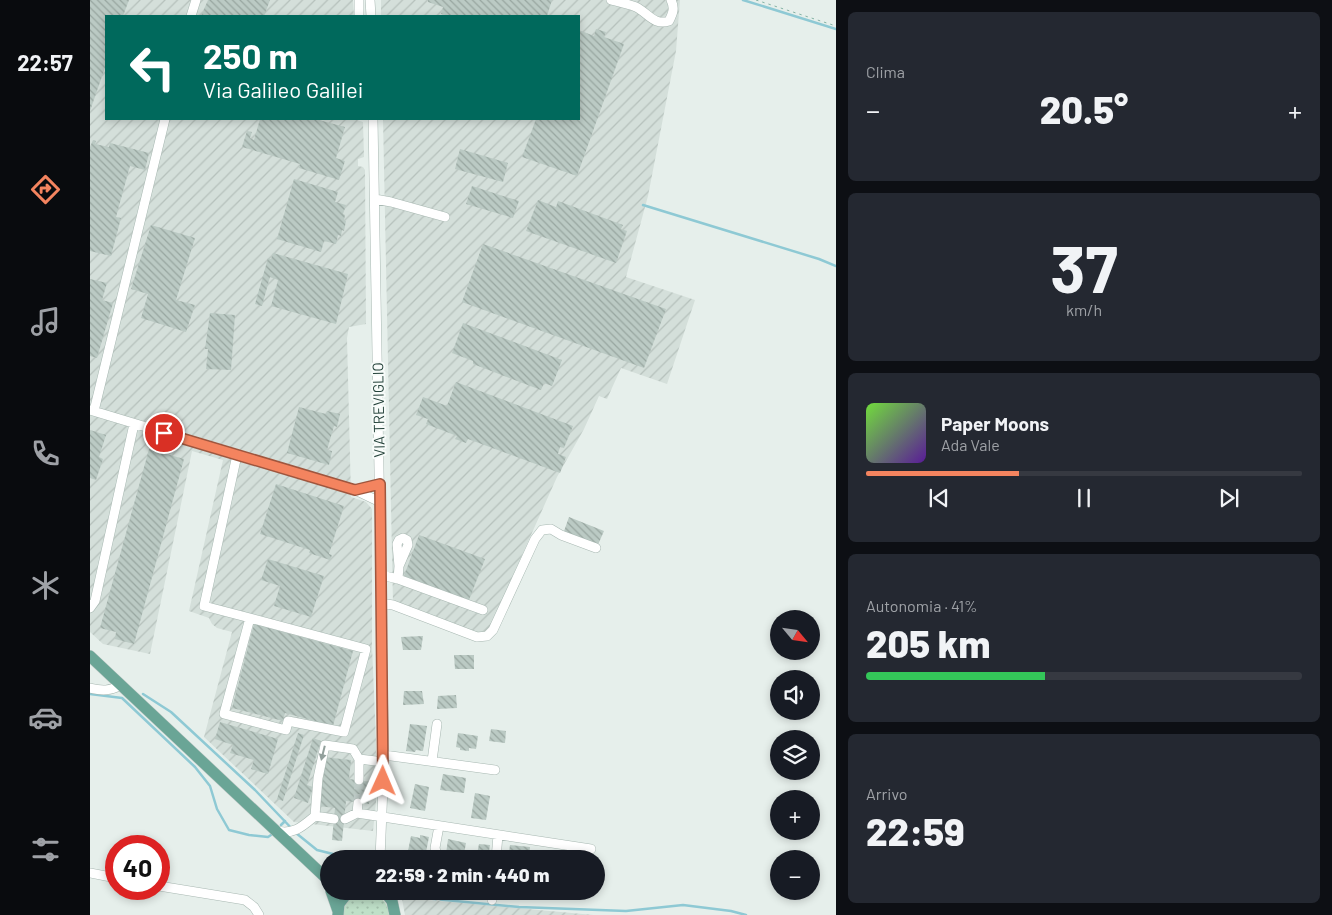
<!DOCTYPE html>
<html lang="it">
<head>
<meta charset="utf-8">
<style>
  :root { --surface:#171b24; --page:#242831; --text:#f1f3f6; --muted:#9ea1a6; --line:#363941; --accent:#f4845f }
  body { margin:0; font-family:Barlow,sans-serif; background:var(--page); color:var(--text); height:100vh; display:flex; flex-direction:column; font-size:19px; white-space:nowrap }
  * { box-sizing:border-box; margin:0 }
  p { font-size:16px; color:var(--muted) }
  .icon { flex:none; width:28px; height:28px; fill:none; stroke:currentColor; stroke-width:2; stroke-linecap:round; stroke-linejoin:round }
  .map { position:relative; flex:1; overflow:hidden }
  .sheet { display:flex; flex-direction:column; gap:12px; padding:12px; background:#0d0f14; width:496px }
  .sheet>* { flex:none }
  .guide { position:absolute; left:15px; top:15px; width:475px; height:105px; border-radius:0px; box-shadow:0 2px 8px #0003; background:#00695c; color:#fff; overflow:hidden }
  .needle { width:32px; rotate:119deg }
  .fabs { position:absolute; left:680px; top:610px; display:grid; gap:10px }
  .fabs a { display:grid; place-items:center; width:50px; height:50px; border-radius:50%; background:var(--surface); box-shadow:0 2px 8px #0003; font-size:25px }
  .speed { position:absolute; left:15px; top:835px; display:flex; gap:10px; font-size:25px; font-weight:700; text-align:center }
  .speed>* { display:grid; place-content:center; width:65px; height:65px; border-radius:50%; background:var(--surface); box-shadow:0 2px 8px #0003; line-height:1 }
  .speed .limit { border:8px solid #d22; background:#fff; color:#111 }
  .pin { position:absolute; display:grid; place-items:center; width:42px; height:42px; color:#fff; margin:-21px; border:2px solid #fff; border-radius:50%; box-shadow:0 1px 5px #0007 }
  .me { position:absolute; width:55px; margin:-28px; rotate:1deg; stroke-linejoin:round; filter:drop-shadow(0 0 4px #0008) }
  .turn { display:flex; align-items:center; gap:18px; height:105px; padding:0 15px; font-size:22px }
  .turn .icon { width:65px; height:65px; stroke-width:2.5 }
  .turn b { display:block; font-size:35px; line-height:42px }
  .big { font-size:38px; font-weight:800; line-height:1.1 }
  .sheet .card { flex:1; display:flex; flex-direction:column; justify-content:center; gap:8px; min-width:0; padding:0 18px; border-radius:8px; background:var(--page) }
  .sheet .dial { align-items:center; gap:0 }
  .dial b { font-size:65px; line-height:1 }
  .song { display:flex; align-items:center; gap:15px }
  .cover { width:60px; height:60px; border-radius:8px; background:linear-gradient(135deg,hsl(100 70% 55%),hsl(270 70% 35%)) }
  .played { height:5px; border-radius:2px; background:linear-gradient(90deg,var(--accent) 35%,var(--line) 35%) }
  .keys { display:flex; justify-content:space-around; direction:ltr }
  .heat { display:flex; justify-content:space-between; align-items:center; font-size:28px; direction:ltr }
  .charge { height:8px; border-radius:4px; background:linear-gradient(90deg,#34c759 41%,var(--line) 0) }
  .trip { position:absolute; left:230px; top:850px; width:285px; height:50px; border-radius:25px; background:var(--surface); box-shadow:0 2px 8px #0003; font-weight:800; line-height:50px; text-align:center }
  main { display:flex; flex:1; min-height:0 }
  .dock { display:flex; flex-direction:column; width:90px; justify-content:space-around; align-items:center; background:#090b0e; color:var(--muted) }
  .dock .icon { width:35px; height:35px }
  .dock .current { color:var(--accent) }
  .dock b { font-size:22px; color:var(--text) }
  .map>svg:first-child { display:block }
  .industrial { fill:url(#industrial-furrows) }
  .grass { fill:url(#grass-dots) }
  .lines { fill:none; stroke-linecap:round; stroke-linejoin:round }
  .stream { stroke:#8ec9d4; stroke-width:2.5 }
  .building { fill:url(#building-back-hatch) }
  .minor-tunnel { stroke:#bfccc8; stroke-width:9; stroke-dasharray:9 4.5; stroke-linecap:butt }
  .minor-casing { stroke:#a8b8b2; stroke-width:10 }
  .major-casing { stroke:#c2cac8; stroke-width:12 }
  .path { stroke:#86b3a5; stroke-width:1; stroke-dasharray:2.5 4; stroke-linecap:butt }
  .minor { stroke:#fff; stroke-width:9 }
  .major { stroke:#6aa596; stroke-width:11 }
  .oneway { fill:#92a09c }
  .route-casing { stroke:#9f563e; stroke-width:12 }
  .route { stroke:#f4845f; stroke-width:9 }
  .labels { text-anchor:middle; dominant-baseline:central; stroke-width:4; stroke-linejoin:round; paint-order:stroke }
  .street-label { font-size:15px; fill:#24423a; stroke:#f7fbf9 }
</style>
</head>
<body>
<main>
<nav class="dock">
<b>22:57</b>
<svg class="icon current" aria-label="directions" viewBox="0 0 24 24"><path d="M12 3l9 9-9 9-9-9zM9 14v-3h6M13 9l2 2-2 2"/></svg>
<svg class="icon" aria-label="music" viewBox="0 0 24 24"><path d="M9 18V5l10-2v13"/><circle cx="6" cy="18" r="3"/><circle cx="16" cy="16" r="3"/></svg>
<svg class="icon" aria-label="phone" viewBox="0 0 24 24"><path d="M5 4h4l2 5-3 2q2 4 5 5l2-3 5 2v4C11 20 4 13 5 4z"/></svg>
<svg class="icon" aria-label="climate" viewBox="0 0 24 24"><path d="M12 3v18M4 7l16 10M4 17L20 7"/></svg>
<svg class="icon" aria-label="car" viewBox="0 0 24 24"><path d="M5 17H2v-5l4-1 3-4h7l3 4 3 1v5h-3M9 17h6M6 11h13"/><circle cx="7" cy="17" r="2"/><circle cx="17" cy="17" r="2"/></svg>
<svg class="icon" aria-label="filters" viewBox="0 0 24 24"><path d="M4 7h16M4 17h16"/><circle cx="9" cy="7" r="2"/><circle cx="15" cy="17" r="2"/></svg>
</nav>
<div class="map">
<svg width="746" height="915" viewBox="0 0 746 915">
  <defs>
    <pattern id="industrial-furrows" width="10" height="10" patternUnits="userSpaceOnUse" patternTransform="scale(1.25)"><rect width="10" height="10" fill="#d4dfda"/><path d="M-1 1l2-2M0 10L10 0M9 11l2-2" fill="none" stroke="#b6c1bc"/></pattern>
    <pattern id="grass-dots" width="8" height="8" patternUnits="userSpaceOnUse" patternTransform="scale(1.25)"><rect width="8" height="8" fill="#bfe0c8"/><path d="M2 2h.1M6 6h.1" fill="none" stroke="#a4c1ad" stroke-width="1.8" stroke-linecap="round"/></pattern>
    <pattern id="building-back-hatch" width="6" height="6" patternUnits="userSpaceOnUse" patternTransform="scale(1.25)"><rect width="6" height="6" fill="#bbcac4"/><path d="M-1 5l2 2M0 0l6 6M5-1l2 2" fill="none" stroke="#98a6a0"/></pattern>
  </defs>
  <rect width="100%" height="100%" fill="#e6efeb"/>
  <path class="industrial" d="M 0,0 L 263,0 L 264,16 L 16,16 L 16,119 L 264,119 L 273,122 L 274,157 L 268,159 L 268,166 L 273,167 L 275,170 L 276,324 L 259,327 L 257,338 L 261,497 L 276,502 L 282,509 L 282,646 L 286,741 L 286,802 L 283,831 L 204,822 L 114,737 L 142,632 L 127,628 L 122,624 L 119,618 L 99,611 L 133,460 L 102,451 L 60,654 L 13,644 L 0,632 Z
    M 291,0 L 590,0 L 586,51 L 558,196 L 536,277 L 605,300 L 577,384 L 531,368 L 517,399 L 509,396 L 494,429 L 467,477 L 398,631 L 390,634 L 303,603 L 293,119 L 489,119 L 489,16 L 291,16 Z
    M 316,898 L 504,915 L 315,915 L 312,899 Z"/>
  <path class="grass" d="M 276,892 C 289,894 298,901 299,915 L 253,915 C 254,901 263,894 276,892 Z"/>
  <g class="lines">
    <path class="stream" d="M 653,0 L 746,29
      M 553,205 L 729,259 L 746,266
      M 0,694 L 32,698 L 105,767 L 120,786 L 127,809 L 139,830 L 159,835 L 178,837 L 181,835
      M 53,694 L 81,712 L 165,790 L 206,833 L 227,850 L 263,859
      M 191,825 L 195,821
      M 313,896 L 429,907 L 536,911 L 593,905 L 641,911 L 656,915"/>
  </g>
  <path class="building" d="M 0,0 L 39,0 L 33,16 L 16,16 L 16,65 L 0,111 Z
    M 118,0 L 180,0 L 174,16 L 111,16 Z
    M 338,0 L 462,0 L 457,16 L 359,16 L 351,14 L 353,7 L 338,2 Z
    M 506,29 L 516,32 L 514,37 L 534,44 L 487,176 L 432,157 L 446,119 L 489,119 L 489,30 L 504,36 Z
    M 170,119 L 225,119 L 255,127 L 246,158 L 255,161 L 249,180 L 209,168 L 210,164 L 152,147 L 157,131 L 162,132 L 160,138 L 164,140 Z
    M 3,140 L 6,141 L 5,144 L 19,147 L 20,143 L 59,153 L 55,170 L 40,166 L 26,217 L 31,218 L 21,256 L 0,251 L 0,147 Z
    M 370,149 L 418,163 L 413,182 L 365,169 Z
    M 204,179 L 248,192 L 245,202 L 256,205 L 253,214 L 255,215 L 254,220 L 256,221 L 254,231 L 252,230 L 251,236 L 248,235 L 246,244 L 234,241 L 231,252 L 187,239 Z
    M 382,186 L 429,201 L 423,218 L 376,204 Z
    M 448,200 L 466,207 L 468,201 L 533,225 L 531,229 L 537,231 L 526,263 L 436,231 Z
    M 61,225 L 105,238 L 86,300 L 105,305 L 96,332 L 51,318 L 58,294 L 41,289 Z
    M 393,244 L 576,309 L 554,368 L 372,302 Z
    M 183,253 L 258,274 L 246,324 L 181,306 L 188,280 L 180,277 L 172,306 L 165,304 L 178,258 L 181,259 Z
    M 0,279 L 17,283 L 12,300 L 23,303 L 7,358 L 0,356 Z
    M 120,313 L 145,315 L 141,370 L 116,369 L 118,349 L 115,349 Z
    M 373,323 L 472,360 L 462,386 L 454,383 L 451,390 L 383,364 L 383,361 L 362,353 Z
    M 366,382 L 483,426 L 474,448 L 470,447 L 468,454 L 476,457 L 470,473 L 378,439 L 376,443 L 365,439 L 367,436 L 336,424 L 338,419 L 326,415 L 333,397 L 357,406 Z
    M 209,407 L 236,414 L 237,411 L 250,414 L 247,427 L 244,426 L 237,450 L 242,451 L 239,465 L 197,453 Z
    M 0,430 L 16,435 L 9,457 L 13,459 L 6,480 L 0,478 Z
    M 59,449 L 94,459 L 44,644 L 25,639 L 26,632 L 10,628 Z
    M 186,484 L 254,506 L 239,554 L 242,555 L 240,560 L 219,553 L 220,550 L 170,534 Z
    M 479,517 L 514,531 L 507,547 L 473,534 Z
    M 329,535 L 395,559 L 379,600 L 314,576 Z
    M 178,559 L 234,576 L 221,617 L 184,606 L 190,586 L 171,580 Z
    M 164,624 L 263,651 L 243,726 L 195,713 L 193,721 L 142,708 Z
    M 333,636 L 331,650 L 313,650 L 311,637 Z
    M 364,655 L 384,655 L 384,669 L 365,669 Z
    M 314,691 L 332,691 L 334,704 L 313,705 Z
    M 366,695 L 367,708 L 347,709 L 348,696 Z
    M 130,722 L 188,739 L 178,774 L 161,769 L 164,760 L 140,753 L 143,745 L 125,739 Z
    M 320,724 L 337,726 L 333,751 L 326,750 L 325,752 L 316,751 Z
    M 401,729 L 416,731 L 415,743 L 399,741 Z
    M 208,733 L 214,735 L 193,801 L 187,799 Z
    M 368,733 L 388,736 L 386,749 L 379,748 L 379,751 L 370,750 L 370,748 L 366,747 Z
    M 223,738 L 231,741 L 217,785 L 223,787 L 218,803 L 204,798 Z
    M 233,757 L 261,760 L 259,779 L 282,782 L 279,804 L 256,801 L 252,841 L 242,840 L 245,808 L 228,806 Z
    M 353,774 L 376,778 L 374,793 L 350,790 Z
    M 325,784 L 339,787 L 335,811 L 320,808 Z
    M 385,793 L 400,796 L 396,820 L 381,818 Z
    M 330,835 L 339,837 L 336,852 L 330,851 L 329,853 L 318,851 L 321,836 L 330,838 Z
    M 358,839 L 376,843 L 373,859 L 356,854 Z
    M 389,844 L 400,845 L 398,859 L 386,859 Z
    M 420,845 L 440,847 L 439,859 L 418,859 Z
    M 414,891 L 430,891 L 429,900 L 413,898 Z"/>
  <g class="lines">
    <path class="minor-tunnel" d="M 268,803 L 269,780"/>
    <g class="minor-casing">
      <path id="minor" d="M 269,0 L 269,16
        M 280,0 L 281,16
        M 521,0 C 529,2 538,4 546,7 C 558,13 564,26 579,21 C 583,13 585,8 581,0
        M 101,16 L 106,0
        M 283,119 L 294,762 L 290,859
        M 285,199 L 301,202 L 355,217
        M 0,410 L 265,490 L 290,502
        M 4,411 L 75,119
        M 147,455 L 114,606 L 160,618 L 134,714 L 196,730 L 198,721 L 254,732 L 276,649 L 160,618
        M 265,490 L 290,484
        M 291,575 L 308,579 L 393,610
        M 308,579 L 309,566 L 318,545 L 317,540 L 313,538 L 309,540 L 307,544 L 309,566
        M 291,603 L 303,605 L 387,637 L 397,636 L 403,630 L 445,539 L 452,530 L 461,529 L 471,535 L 506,548
        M 0,608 L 5,601 L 44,424
        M 0,688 C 12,691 20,691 31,685
        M 294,755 L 405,770
        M 342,761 L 347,724
        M 269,780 L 269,759 L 294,762
        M 268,803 L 267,813 L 501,849
        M 244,819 L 225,816 L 228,778 L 235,745 L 263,749 L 269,759
        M 255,819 L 267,813
        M 187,831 C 204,835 213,826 225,816
        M 348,859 L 345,848 L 349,826
        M 406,859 L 408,835
        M 0,873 L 26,878
        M 69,886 L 155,900 L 164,907 L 169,915
        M 348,896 L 348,891
        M 402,900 L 403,891"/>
    </g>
    <g class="major-casing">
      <path id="major" d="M 0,656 L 237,879 L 239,885
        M 241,891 L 248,911
        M 294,891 L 302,901 L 305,915
        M 248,915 L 249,904 L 259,891"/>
    </g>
    <path class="path" d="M 666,0 L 746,26"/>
    <use href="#minor" class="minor"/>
    <use href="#major" class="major"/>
  </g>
  <defs><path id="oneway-solid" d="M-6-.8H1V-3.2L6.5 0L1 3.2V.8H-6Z" transform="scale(1.25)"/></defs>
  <use class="oneway" href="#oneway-solid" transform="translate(233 753) rotate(104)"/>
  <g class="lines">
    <g class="route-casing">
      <path id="route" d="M 74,433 L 265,490 L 290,484 L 293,781"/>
    </g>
    <use href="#route" class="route"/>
  </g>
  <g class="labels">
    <g class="street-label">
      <text transform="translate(288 410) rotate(-91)">VIA TREVIGLIO</text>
    </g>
  </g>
</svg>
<div class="fabs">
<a><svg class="needle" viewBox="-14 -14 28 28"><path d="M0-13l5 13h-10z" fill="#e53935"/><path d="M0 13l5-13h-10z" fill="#9ea1a6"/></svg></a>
<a><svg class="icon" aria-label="sound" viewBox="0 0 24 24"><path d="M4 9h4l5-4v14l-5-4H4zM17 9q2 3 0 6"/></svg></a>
<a><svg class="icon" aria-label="layers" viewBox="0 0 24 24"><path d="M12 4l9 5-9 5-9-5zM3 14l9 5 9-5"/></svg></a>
<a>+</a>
<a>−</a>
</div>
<div class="speed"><div class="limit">40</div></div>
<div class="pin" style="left:74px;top:433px;background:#d93025"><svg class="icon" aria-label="arrive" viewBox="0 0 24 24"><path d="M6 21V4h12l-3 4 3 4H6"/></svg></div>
<svg class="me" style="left:293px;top:781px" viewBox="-20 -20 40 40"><path d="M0-17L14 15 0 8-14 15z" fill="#f4845f" stroke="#fff" stroke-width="4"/></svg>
<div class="trip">22:59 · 2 min · 440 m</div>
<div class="guide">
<div class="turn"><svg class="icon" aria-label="left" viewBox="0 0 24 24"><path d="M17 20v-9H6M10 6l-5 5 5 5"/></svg><div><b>250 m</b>Via Galileo Galilei</div></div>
</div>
</div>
<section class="sheet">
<div class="card"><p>Clima</p>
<div class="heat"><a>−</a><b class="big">20.5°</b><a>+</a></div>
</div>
<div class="card dial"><b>37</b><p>km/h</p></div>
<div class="card">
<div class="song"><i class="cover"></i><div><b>Paper Moons</b><p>Ada Vale</p></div></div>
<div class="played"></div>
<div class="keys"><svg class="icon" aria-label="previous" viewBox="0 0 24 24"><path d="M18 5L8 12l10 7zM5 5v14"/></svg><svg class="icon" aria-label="pause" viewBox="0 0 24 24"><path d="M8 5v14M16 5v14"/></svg><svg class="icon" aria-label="next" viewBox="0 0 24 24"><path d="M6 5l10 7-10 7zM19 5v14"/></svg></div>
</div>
<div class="card"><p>Autonomia · 41%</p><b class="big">205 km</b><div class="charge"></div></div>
<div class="card"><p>Arrivo</p><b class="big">22:59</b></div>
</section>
</main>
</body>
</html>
